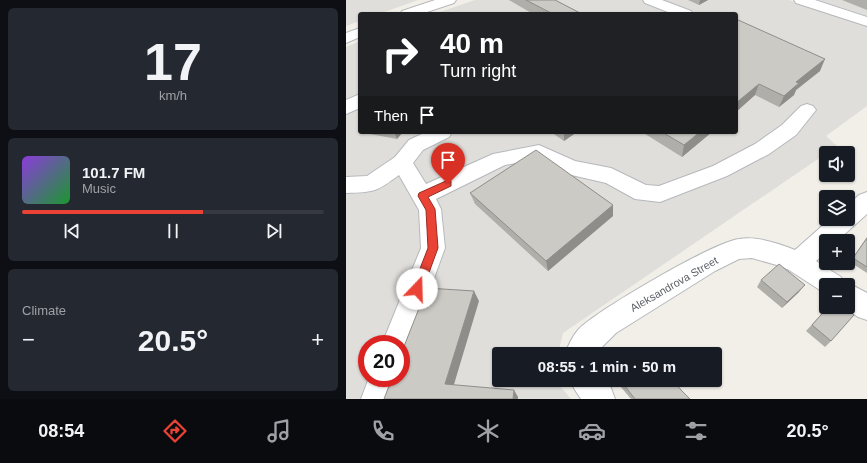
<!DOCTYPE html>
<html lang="en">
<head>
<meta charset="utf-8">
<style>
  :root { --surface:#171b24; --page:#242831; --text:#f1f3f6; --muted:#9ea1a6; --line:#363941; --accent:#ea4335 }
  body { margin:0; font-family:Arial,sans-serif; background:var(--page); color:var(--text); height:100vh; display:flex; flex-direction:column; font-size:15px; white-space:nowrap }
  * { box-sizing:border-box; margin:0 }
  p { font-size:13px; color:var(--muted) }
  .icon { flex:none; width:22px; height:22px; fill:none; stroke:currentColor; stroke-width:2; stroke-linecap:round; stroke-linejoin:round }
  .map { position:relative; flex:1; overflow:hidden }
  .panel { display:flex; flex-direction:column; gap:8px; padding:8px; background:#0d0f14; width:346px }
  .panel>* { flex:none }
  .top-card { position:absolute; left:12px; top:12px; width:380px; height:122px; border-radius:4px; box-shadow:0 1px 3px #0004; background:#202124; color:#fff; overflow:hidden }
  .tools { position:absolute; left:473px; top:146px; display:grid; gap:8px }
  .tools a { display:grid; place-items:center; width:36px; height:36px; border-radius:4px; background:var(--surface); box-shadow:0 1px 3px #0004; font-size:20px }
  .speed { position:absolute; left:12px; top:335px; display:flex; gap:8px; font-size:20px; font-weight:700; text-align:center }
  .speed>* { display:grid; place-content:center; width:52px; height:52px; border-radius:50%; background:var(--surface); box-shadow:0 1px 3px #0004; line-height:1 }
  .speed .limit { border:6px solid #d22; background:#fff; color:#111 }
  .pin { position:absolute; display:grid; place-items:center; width:34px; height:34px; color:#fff; margin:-41px -17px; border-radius:50% 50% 50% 0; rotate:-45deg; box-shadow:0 0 4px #0007 }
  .pin .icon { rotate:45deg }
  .me { position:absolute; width:44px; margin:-22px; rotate:21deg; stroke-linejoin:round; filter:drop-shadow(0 0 3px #0008) }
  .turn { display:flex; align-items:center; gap:14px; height:84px; padding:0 16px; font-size:18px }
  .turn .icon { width:52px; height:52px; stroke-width:2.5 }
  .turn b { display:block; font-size:28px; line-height:34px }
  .then { display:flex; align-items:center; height:38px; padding:0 16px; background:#0003; gap:8px; font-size:15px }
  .big { font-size:30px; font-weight:700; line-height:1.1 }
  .panel .tile { flex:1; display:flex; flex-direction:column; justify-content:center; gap:6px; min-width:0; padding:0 14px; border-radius:6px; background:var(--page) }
  .panel .dial { align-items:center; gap:0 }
  .dial b { font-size:52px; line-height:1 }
  .song { display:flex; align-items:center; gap:12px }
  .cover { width:48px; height:48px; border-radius:6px; background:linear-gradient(135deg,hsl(270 70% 55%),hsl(130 70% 35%)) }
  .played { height:4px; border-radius:2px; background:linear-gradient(90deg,var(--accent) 60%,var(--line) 60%) }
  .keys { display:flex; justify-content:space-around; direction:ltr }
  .heat { display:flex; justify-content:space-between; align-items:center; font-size:22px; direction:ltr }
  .trip { position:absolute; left:146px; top:347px; width:230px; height:40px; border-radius:4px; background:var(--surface); box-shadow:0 1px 3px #0004; font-weight:700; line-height:40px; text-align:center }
  .tabs { display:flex; height:64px; justify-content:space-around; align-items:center; background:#090b0e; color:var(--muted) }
  .tabs .icon { width:28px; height:28px }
  .tabs .on { color:var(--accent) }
  .tabs b { font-size:18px; color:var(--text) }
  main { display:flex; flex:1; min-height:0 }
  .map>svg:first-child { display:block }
  .industrial { fill:#e0deda; fill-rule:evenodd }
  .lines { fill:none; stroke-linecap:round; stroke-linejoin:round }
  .minor-casing { stroke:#b5b8bc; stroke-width:2 }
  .minor { fill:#fff; fill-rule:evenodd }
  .wall { fill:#afaea9 }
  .shaded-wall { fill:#8f8d8a }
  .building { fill:#cccac5; stroke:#8f8d8a }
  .route { fill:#ea4335; stroke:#982c22 }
  .labels { text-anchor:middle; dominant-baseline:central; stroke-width:3; stroke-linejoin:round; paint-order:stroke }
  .street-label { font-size:11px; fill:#5f6368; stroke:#fff }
</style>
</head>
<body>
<main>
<section class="panel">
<div class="tile dial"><b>17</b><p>km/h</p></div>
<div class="tile">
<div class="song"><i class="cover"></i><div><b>101.7 FM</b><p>Music</p></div></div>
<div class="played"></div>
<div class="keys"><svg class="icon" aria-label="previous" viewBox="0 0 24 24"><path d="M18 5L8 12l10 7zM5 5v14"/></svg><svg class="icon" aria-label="pause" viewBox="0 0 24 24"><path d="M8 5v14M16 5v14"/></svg><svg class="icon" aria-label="next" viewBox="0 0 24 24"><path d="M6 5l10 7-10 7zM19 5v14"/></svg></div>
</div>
<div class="tile"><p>Climate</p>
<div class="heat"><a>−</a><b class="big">20.5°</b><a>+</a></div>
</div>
</section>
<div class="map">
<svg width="521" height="399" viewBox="0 0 521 399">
  <rect width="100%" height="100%" fill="#f1efe8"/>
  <path class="industrial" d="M 0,0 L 72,0 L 33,14 L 14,14 L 14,21 L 0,26 Z
    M 129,0 L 443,0 L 521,26 L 521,106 L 480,136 L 491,146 L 217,333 L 212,354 L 153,354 L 153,380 L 209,380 L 225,399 L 0,399 L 0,47 L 14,41 L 14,132 L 390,132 L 390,14 L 88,14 ZM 21,344 L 55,344 L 55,378 L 21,378 Z
    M 472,0 L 521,0 L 521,16 Z"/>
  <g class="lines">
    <g class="minor-casing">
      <path id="minor" d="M 89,0 L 110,0 L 108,3 L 75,14 L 54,14 L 56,11 Z
        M 297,0 L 316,0 L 345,11 L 347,14 L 327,14 L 299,3 Z
        M 448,0 L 469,0 L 521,17 L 521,26 L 450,3 Z
        M 14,28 L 14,37 L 0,43 L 0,33 Z
        M 14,94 L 14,108 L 0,114 L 0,100 Z
        M 461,104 L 467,106 L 470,110 L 450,135 L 423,154 L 381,176 L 314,202 L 289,199 L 260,183 L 217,173 L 191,159 L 159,165 L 90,199 L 95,209 L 99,248 L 64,344 L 60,354 L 55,356 L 55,344 L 36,344 L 75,248 L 73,210 L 53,175 C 30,192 29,192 0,193 L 0,177 L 21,176 L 49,157 L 63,140 L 80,132 L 106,132 L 103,137 L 77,150 L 67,163 L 80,184 L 147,154 L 193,145 L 229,161 L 265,168 L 300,185 L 313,186 L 367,166 L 409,144 L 436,125 L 455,106 Z
        M 521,192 L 521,214 L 491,241 L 480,241 L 480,252 L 470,261 L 495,277 L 499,284 L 502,283 L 521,293 L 521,320 L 512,317 L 498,307 L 502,307 L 502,285 L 480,285 L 480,294 L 443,270 L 434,266 L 406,258 L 393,259 L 369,271 L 270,333 L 249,354 L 219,354 C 222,346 226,337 232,330 C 249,311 368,242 393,239 C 411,236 432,243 449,250 L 484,219 L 502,219 L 502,205 L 513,195 Z
        M 23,378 L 53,378 L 45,399 L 15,399 Z
        M 224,380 L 258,380 L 265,388 L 269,399 L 235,399 L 229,390 Z"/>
    </g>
    <use href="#minor" class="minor"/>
  </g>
  <path class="wall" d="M 163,0 L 209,0 L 236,14 L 187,14 Z
    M 342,0 L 362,0 L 353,5 Z
    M 496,0 L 521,0 L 521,10 Z
    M 390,19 L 474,71 L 450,90 L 448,95 L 433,107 L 409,95 L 390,112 Z
    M 23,132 L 57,132 L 51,139 L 24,134 Z
    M 205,132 L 231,132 L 218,141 Z
    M 296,132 L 366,132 L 336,157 Z
    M 124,193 L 267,205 L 267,216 L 202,271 L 129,204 Z
    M 521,237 L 521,273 L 504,262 Z
    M 415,280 L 453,292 L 436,308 L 411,287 Z
    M 482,307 L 498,307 L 485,341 L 479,347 L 460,331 Z
    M 275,381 L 337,392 L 344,399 L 285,399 L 274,386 Z"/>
  <path class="shaded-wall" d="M 354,0 L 362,0 L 353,5 Z
    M 479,59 L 474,71 L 450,90 L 448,95 L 433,107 L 438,96 L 450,82 Z
    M 413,84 L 409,95 L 390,112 L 390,103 Z
    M 48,132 L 57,132 L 51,139 Z
    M 218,132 L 231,132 L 218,141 Z
    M 354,132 L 366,132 L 336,157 L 338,145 Z
    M 267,205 L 267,216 L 202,271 L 200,261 Z
    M 459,285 L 453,292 L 436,308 L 441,302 Z
    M 128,291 L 133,301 L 106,391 L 99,384 Z
    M 168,390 L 172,397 L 172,399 L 167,399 Z"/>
  <path class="building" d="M 180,0 L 209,0 L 236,14 L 207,14 Z
    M 390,19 L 479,59 L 450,82 L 453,83 L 438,96 L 413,84 L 390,103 Z
    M 316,132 L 354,132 L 338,145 Z
    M 190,150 L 267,205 L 200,261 L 124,193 Z
    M 521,238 L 521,267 L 507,258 Z
    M 433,264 L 459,285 L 441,302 L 415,280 Z
    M 81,288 L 128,291 L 99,384 L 168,390 L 167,399 L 38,399 L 46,378 L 55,378 L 55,354 Z
    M 482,307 L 498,307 L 508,315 L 485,341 L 466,325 Z
    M 276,380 L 326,380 L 337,392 L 344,399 L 289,399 L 275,381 Z"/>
  <path class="route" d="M 102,180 L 105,181 L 105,186 L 82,197 L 89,209 L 92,248 L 77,289 L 75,293 L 71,294 L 68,293 L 66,289 L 82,248 L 80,210 L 72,196 L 73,193 Z"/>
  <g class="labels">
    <g class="street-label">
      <text transform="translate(328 284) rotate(-30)">Aleksandrova Street</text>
    </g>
  </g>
</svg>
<div class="tools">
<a><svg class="icon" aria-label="sound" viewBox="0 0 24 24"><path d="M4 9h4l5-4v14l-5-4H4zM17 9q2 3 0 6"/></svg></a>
<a><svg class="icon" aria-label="layers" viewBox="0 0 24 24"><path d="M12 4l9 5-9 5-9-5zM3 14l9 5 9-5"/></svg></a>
<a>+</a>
<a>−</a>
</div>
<div class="speed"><div class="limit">20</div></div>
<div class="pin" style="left:102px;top:184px;background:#d93025"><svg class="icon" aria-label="arrive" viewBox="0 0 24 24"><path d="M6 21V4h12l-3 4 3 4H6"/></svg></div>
<svg class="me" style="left:71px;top:289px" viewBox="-20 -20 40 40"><circle r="19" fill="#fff"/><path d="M0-13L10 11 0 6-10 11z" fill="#ea4335"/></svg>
<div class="trip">08:55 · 1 min · 50 m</div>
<div class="top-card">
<div class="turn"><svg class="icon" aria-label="right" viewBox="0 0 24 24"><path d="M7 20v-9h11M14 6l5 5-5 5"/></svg><div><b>40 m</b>Turn right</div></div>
<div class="then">Then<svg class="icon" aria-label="arrive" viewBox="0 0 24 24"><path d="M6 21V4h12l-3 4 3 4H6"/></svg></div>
</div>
</div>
</main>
<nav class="tabs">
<b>08:54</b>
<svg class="icon on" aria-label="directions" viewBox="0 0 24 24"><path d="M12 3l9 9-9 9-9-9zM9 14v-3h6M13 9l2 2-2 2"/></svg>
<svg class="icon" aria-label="music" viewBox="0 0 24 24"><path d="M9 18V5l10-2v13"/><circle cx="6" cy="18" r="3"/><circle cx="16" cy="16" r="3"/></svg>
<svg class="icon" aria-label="phone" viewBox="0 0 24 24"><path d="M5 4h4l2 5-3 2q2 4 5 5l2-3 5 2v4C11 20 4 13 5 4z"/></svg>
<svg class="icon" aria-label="climate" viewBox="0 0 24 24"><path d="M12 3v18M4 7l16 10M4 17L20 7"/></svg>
<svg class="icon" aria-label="car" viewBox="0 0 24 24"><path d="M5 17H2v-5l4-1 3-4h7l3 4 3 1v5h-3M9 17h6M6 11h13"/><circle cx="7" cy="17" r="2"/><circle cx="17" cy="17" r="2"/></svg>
<svg class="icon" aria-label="filters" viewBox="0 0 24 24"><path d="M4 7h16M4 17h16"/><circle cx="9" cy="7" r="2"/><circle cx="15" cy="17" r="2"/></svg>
<b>20.5°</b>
</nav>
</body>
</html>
